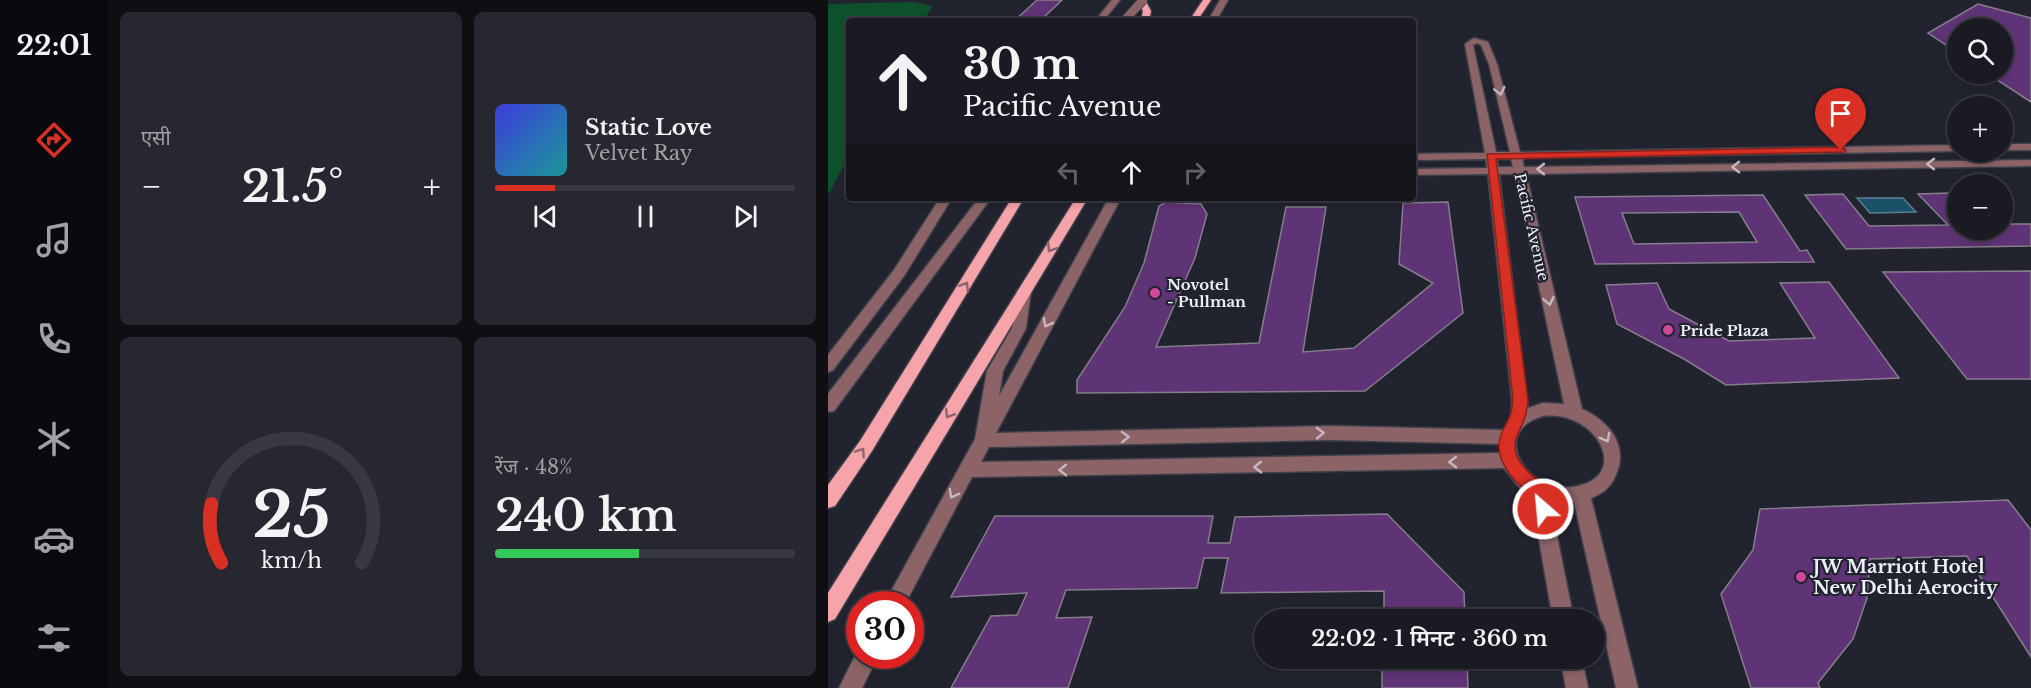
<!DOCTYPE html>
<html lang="hi">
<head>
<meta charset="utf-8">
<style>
  :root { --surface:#191a22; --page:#26272f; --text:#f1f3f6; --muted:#9fa1a5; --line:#373840; --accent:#d93025 }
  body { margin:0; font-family:"Libre Baskerville","Noto Sans Devanagari",serif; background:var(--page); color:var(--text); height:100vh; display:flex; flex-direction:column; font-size:22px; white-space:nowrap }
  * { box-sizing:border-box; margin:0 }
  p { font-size:20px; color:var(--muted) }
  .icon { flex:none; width:33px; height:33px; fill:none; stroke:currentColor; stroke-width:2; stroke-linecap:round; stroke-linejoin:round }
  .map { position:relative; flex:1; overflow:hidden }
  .details { display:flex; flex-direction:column; gap:12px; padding:12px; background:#0e0e13; width:720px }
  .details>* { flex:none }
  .top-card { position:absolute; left:18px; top:18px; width:570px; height:183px; border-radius:6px; box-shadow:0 3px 9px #0003,0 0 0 2px var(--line); background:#191a22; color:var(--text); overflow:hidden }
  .tools { position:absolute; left:1119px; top:18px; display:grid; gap:12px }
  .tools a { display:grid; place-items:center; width:66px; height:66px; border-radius:50%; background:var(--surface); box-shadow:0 3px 9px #0003,0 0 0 2px var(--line); font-size:30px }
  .speed { position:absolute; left:18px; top:591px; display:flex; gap:12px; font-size:30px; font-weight:700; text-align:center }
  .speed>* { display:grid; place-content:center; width:78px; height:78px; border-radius:50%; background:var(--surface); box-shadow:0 3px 9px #0003,0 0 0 2px var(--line); line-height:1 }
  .speed .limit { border:9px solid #d22; background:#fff; color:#111 }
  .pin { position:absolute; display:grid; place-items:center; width:51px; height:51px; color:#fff; margin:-62px -26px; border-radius:50% 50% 50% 0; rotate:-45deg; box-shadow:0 0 6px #0007 }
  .pin .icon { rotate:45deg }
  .me { position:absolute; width:66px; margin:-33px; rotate:333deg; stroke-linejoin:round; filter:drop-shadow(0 0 4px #0008) }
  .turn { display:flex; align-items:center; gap:21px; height:126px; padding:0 18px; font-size:27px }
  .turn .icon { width:78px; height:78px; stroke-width:2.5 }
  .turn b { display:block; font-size:42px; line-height:51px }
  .lanes { display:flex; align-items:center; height:57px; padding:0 18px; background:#0003; justify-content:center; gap:30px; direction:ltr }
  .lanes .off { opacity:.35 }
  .big { font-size:45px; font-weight:600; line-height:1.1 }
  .details .tile { flex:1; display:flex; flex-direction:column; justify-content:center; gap:9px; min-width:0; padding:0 21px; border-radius:9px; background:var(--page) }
  .details .dial { align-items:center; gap:0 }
  .dial svg { height:156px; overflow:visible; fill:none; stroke:var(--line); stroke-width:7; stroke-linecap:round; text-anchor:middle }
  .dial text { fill:var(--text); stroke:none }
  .song { display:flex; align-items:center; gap:18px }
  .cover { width:72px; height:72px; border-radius:9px; background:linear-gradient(135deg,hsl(240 70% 55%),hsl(180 70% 35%)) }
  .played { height:6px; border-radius:3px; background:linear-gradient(90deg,var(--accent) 20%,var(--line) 20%) }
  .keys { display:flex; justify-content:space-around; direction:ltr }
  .heat { display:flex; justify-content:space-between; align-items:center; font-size:33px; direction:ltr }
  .charge { height:9px; border-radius:4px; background:linear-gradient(90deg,#34c759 48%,var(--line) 0) }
  .details .tiles { flex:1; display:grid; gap:12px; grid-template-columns:repeat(2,1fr) }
  .trip { position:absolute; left:426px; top:609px; width:351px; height:60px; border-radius:30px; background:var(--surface); box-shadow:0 3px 9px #0003,0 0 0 2px var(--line); font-weight:600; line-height:60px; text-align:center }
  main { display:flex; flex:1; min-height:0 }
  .tabs { display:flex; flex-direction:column; width:108px; justify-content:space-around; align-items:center; background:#0a0a0e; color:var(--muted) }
  .tabs .icon { width:42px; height:42px }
  .tabs .current { color:var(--accent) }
  .tabs b { font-size:27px; color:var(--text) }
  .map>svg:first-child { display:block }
  .green { fill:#0f502c }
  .water { fill:#1a5068; stroke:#5a8093; stroke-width:1.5 }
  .building { fill:#5f3476; stroke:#857d8a; stroke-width:1.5; fill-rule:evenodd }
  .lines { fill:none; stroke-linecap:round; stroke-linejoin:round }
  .minor-casing { stroke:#3e404a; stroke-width:3 }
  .major-casing { stroke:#3e404a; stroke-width:3 }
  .minor { fill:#8c6467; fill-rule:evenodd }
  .major { fill:#f6a4aa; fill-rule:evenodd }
  .minor-bridge-casing { stroke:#3e404a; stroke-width:10; stroke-linecap:butt }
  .minor-bridge { stroke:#8c6467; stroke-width:8 }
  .oneway { stroke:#c7b8be }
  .oneway2 { stroke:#8c646c }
  .route { fill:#d93025; stroke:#8d1f18; stroke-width:1.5 }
  .hotel-dot { fill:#d1479c; stroke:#21232e; stroke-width:2 }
  .labels { text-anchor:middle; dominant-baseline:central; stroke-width:4.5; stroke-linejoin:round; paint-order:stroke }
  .street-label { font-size:15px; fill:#eef0f8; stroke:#21232e }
  .poi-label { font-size:15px; font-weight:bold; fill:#eef0f8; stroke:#21232e; text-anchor:start }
  .near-poi-label { font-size:18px; font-weight:bold; fill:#eef0f8; stroke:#21232e; text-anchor:start }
</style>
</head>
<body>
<main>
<nav class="tabs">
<b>22:01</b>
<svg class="icon current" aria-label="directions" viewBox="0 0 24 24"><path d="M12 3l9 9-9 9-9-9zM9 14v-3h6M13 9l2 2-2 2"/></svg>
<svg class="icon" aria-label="music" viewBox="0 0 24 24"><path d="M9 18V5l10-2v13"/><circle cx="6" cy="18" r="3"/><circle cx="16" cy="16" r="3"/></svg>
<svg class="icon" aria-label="phone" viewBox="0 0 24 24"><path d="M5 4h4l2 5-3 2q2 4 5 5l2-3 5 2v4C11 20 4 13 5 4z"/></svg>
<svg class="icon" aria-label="climate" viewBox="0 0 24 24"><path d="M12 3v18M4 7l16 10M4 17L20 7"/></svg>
<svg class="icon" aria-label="car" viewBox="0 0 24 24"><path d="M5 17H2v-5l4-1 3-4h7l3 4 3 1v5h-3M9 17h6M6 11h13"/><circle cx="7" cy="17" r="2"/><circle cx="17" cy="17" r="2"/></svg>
<svg class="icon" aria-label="filters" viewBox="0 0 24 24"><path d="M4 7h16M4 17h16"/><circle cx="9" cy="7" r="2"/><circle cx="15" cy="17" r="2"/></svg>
</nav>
<section class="details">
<div class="tiles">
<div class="tile"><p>एसी</p>
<div class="heat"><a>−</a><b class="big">21.5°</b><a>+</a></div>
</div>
<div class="tile">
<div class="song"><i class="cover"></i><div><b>Static Love</b><p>Velvet Ray</p></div></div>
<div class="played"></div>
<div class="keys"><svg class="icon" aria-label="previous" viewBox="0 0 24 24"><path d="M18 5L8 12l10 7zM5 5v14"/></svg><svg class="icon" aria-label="pause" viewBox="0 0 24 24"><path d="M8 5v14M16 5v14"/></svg><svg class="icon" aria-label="next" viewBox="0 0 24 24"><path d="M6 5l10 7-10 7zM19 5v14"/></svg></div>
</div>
<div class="tile dial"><svg viewBox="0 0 100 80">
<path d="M14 69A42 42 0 1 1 86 69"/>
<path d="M14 69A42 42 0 0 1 9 39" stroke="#d93025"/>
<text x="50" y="56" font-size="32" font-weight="700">25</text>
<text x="50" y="72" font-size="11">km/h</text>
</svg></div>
<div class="tile"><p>रेंज · 48%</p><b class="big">240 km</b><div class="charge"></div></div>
</div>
</section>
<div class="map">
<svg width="1203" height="688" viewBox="0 0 1203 688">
  <rect width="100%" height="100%" fill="#21232e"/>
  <path class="green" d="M 85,2 L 104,6 L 96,21 L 21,21 L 21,156 L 0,195 L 0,4 Z"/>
  <path class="water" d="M 1029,198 L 1075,198 L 1088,212 L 1042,213 Z"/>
  <path class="building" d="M 209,0 L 234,0 L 212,21 L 186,21 Z
    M 1150,4 L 1203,18 L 1203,102 L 1160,74 L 1174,74 L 1174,28 L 1130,28 L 1130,53 L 1100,33 Z
    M 1122,193 L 1130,201 L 1130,230 L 1174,230 L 1174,224 L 1203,224 L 1203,246 L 1018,249 L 977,195 L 1015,194 L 1041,226 L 1120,225 L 1090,194 Z
    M 935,195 L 972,251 L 979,250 L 986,262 L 767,264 L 747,197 ZM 911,212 L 929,242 L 806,244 L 794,213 Z
    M 338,202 L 373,204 L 379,214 L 367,258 L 328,347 L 431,343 L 458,207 L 498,207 L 475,352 L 526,348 L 605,283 L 571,264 L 575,203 L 620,202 L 635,313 L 537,391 L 249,393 L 249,380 L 297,307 L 316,263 L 331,206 Z
    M 1203,271 L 1203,379 L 1139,379 L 1055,272 Z
    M 1001,282 L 1071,378 L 898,385 L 856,359 L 789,324 L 778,285 L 829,283 L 841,309 L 901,341 L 987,338 L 952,283 Z
    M 1180,500 L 1203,530 L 1203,657 L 1139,556 L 1042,559 L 1039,598 L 1025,639 L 990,683 L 992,688 L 923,688 L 893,594 L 925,550 L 932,509 Z
    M 559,514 L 636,592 L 637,620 L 556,620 L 556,591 L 393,593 L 400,558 L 376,558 L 369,588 L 238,590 L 228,618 L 264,617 L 240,688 L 123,688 L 163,616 L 189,615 L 199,593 L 123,597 L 167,516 L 385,516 L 380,543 L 402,543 L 407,517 Z
    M 554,658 L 639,658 L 640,688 L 554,688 Z"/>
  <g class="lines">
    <g class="minor-casing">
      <path id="minor" d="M 284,0 L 292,0 L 275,21 L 267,21 Z
        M 392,0 L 400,0 L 388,21 L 380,21 Z
        M 646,38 L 660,42 L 669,64 L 692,152 L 1130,145 L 1130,151 L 694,158 L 696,167 L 1203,160 L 1203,166 L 698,174 L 754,409 C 781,421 802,446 787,477 C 782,488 774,494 763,498 L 810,688 L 788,688 L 746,502 L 722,501 L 746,620 L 725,620 L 703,494 L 691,487 L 676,468 L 144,477 L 77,604 L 56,604 L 147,439 L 159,371 L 184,328 L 189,291 L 196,286 L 203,291 L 198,328 L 175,371 L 171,396 L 281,198 L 293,198 L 168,433 L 504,426 L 675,430 L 683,418 L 684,400 L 660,174 L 585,175 L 585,169 L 659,168 L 658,159 L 585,160 L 585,154 L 657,153 L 637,44 ZM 649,43 L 653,45 L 661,64 L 682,152 L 668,152 L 645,45 ZM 669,159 L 683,159 L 685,167 L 670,167 ZM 671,174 L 687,174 L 736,404 L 715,403 L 700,408 ZM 715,416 C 768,410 803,474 750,486 C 698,497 660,431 715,416 ZM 504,440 L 672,444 L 673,453 L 153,462 L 161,447 Z
        M 1174,144 L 1203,144 L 1203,150 L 1174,150 Z
        M 112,198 L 124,198 L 76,276 L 5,370 L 0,372 L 0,355 L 66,270 Z
        M 151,198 L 163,198 L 6,411 L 0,412 L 0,394 Z
        M 31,648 L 32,656 L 50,656 L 34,688 L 11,688 Z
        M 732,658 L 754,658 L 760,688 L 738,688 Z"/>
    </g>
    <g class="major-casing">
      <path id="major" d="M 309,0 L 317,0 L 323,11 L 321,21 L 313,21 L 315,11 Z
        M 375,0 L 383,0 L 369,21 L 361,21 Z
        M 184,198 L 196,198 L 44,451 L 7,506 L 0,508 L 0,485 L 32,441 Z
        M 248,198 L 260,198 L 7,619 L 0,622 L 0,593 Z"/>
    </g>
    <use href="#minor" class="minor"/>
    <use href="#major" class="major"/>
    <g class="minor-bridge-casing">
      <path id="minor-bridge" d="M 296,21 L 315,0"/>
    </g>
    <use href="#minor-bridge" class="minor-bridge"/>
  </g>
  <defs><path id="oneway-chevron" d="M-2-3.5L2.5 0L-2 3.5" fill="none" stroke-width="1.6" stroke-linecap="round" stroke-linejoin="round" transform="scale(1.5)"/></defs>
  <g class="oneway">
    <use href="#oneway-chevron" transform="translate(672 91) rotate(76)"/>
    <use href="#oneway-chevron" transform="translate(1103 164) rotate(180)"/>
    <use href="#oneway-chevron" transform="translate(908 167) rotate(179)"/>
    <use href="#oneway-chevron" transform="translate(713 169) rotate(180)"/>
    <use href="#oneway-chevron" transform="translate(721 301) rotate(79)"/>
    <use href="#oneway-chevron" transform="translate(219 323) rotate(118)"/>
    <use href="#oneway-chevron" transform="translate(492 433) rotate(-1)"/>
    <use href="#oneway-chevron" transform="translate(297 437) rotate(-1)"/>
    <use href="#oneway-chevron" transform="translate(778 438) rotate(62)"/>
    <use href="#oneway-chevron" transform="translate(625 462) rotate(179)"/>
    <use href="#oneway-chevron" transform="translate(430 467) rotate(179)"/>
    <use href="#oneway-chevron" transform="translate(235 470) rotate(179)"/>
    <use href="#oneway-chevron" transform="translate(125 494) rotate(118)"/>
  </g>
  <g class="oneway2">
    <use href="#oneway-chevron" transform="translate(223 248) rotate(122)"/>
    <use href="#oneway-chevron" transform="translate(137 286) rotate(-58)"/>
    <use href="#oneway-chevron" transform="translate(121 414) rotate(121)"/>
    <use href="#oneway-chevron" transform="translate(33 452) rotate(-56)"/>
  </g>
  <path class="route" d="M 1013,147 L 1018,150 L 1017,152 L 668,159 L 700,400 C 698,419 696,419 689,436 C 680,457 702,475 717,485 L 723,509 L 721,514 L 715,517 L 709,514 L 704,494 C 686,483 664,458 673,435 C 679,419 683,421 685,400 L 659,154 Z"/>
  <g class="hotel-dot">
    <circle cx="327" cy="293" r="6"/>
    <circle cx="840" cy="330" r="6"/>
    <circle cx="973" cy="577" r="6"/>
  </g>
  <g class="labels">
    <g class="street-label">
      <text transform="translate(704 227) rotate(77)">Pacific Avenue</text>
    </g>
    <g class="poi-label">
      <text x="339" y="284">Novotel<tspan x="339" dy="17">- Pullman</tspan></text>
      <text x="852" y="330">Pride Plaza</text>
    </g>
    <g class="near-poi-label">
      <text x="985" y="567">JW Marriott Hotel<tspan x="985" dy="21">New Delhi Aerocity</tspan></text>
    </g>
  </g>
</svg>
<div class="tools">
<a><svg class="icon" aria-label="search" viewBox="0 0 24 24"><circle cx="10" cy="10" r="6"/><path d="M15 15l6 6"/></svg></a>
<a>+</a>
<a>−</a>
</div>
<div class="speed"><div class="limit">30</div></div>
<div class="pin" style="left:1013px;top:150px;background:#d93025"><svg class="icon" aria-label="arrive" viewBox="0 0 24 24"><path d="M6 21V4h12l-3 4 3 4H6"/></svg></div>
<svg class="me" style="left:715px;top:509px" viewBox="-20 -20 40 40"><circle r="17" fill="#d93025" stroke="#fff" stroke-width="3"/><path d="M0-11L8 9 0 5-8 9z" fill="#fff"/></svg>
<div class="trip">22:02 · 1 मिनट · 360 m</div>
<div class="top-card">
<div class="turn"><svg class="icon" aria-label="ahead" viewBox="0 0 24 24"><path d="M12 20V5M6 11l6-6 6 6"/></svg><div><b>30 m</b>Pacific Avenue</div></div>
<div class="lanes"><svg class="icon off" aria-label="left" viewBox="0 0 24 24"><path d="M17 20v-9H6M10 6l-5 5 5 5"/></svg><svg class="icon" aria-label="ahead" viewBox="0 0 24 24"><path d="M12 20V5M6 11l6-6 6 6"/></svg><svg class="icon off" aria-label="right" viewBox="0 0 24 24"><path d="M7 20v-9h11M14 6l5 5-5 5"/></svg></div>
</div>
</div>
</main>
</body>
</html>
